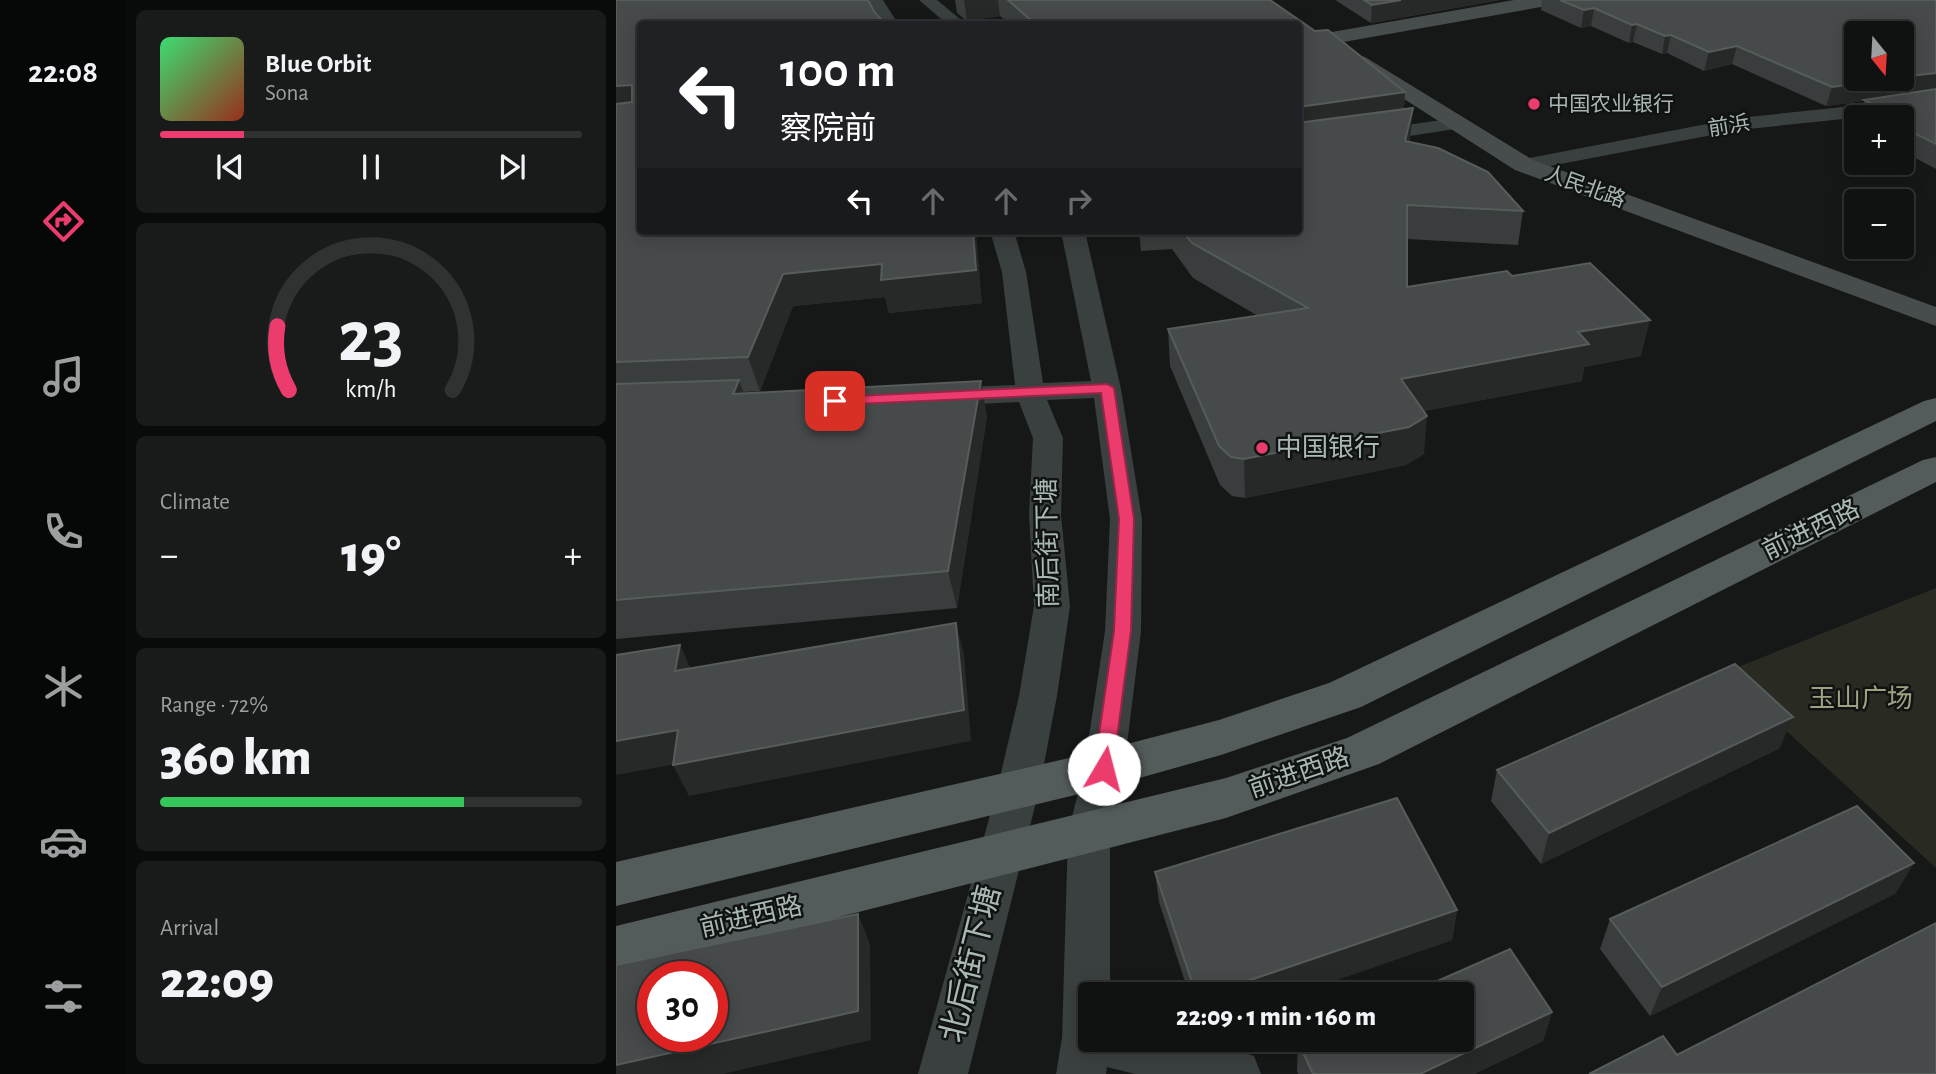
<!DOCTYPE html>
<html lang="en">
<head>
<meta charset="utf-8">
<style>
  :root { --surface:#101212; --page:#191b1b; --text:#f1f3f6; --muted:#9c9e9f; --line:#303232; --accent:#ec3b6d }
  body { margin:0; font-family:"Alegreya Sans","Noto Sans SC",sans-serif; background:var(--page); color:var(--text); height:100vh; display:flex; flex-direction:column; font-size:26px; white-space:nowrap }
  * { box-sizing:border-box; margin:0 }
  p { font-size:23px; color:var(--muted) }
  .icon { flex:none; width:38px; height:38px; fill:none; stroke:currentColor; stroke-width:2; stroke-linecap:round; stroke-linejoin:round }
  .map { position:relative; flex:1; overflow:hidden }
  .details { display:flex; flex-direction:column; gap:10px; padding:10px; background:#090a0a; width:490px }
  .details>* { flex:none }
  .hud { position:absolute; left:21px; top:21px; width:665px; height:214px; border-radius:7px; box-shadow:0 4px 18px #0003,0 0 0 2px var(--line); background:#202124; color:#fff; overflow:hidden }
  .needle { width:46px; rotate:162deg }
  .controls { position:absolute; left:1228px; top:21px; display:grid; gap:14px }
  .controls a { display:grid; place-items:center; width:70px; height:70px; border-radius:7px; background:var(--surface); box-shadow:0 4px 18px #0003,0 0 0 2px var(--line); font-size:35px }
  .speed { position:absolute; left:21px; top:961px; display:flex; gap:14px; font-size:35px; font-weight:700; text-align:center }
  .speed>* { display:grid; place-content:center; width:91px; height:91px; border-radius:50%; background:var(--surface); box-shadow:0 4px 18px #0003,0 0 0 2px var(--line); line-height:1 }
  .speed .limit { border:10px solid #d22; background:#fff; color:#111 }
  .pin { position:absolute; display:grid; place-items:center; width:60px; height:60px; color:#fff; margin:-30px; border-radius:14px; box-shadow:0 4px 10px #0006 }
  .me { position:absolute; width:77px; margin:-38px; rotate:8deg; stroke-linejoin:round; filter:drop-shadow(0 0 5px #0008) }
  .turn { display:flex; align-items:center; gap:24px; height:147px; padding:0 28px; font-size:32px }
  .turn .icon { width:91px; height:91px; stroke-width:2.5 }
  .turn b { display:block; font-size:49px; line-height:60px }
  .lanes { display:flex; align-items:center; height:66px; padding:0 28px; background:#0003; justify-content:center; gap:35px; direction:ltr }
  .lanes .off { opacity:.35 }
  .big { font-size:52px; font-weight:800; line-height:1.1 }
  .details .card { flex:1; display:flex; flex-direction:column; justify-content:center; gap:10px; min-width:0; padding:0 24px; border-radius:10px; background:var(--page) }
  .details .dial { align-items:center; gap:0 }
  .dial svg { height:182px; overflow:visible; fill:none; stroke:var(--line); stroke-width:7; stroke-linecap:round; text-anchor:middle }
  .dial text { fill:var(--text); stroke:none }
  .song { display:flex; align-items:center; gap:21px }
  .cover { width:84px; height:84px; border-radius:10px; background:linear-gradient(135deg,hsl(140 70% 55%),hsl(10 70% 35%)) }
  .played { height:7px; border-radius:4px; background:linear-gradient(90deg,var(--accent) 20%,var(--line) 20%) }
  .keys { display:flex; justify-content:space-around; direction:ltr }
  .heat { display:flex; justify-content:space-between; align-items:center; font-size:38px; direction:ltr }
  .charge { height:10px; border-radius:5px; background:linear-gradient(90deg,#34c759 72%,var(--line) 0) }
  .trip { position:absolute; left:462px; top:982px; width:396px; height:70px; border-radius:7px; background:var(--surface); box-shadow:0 4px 18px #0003,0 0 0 2px var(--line); font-weight:800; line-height:70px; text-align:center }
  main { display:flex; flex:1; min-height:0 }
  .dock { display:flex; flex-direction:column; width:126px; justify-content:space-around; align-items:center; background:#060707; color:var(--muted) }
  .dock .icon { width:49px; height:49px }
  .dock .selected { color:var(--accent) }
  .dock b { font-size:32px; color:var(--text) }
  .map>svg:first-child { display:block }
  .green { fill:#292b23 }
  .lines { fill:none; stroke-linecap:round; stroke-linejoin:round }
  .street { fill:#3a3f3f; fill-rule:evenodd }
  .secondary { fill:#464d4c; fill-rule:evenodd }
  .primary { fill:#545c5b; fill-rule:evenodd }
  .wall { fill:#3a3d3d }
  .shaded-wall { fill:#272929 }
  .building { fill:#464a4a; stroke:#565c5a; stroke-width:2; fill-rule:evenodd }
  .route { fill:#ec3b6d; stroke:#992647; stroke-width:2 }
  .poi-dot { fill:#ec3b6d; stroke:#111313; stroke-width:2.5 }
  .labels { text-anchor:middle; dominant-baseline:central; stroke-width:5; stroke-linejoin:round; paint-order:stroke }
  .far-poi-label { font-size:21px; fill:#a9b8b4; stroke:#111313; text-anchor:start }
  .far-street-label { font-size:21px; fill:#a9b8b4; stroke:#111313 }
  .poi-label { font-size:26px; fill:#a9b8b4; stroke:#111313; text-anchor:start }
  .street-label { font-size:26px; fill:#a9b8b4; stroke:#111313 }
  .park-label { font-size:26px; fill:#9ea281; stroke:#111313 }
  .near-street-label { font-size:32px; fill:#a9b8b4; stroke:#111313 }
</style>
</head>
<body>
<main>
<nav class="dock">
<b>22:08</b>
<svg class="icon selected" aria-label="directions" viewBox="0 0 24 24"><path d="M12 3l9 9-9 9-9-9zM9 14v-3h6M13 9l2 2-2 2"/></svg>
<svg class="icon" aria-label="music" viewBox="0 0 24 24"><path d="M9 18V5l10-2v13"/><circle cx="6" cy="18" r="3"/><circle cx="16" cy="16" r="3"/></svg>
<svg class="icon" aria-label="phone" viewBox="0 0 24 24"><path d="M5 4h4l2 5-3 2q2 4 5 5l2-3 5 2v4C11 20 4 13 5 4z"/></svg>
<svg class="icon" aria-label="climate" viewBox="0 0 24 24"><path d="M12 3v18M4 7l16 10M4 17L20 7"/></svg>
<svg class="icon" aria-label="car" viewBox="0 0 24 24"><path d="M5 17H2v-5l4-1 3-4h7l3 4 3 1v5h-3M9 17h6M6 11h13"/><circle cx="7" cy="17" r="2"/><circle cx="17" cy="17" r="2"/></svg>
<svg class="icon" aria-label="filters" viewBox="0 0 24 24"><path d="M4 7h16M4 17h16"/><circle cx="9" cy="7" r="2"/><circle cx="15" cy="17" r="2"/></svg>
</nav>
<section class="details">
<div class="card">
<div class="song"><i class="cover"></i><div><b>Blue Orbit</b><p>Sona</p></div></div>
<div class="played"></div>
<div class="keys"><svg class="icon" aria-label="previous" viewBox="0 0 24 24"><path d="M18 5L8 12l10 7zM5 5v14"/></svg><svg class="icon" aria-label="pause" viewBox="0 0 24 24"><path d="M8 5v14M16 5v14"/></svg><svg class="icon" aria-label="next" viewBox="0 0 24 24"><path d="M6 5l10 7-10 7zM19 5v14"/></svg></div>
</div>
<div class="card dial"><svg viewBox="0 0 100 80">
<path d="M14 69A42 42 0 1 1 86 69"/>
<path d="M14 69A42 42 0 0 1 9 41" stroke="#ec3b6d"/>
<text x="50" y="56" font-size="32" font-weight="700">23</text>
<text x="50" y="72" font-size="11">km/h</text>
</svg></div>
<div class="card"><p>Climate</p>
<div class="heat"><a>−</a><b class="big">19°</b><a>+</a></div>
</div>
<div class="card"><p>Range · 72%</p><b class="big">360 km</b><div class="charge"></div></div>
<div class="card"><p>Arrival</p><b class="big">22:09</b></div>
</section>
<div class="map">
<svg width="1320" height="1074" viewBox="0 0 1320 1074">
  <rect width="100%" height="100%" fill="#161818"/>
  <path class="green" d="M 1320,588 L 1320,868 L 1107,673 Z"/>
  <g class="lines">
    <path class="street" d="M 251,0 L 267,0 L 282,24 L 266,24 Z
      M 303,0 L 321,0 L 350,24 L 331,24 Z
      M 1320,93 L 1320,105 L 1266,115 L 1122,130 L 908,171 L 900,170 L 897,165 L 900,160 L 908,159 L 1122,118 L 1266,103 Z
      M 839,118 L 846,120 L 849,124 L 846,128 L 682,153 L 682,141 Z
      M 374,231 L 398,231 L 410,272 L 427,383 L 475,381 L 445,231 L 469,231 L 505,389 L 526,519 L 525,631 L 508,769 L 494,833 L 494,994 L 474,994 L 474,1040 C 530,1040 585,1035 638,1056 L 645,1074 L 519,1074 L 491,1067 L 490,1074 L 440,1074 L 446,1038 L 452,833 L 468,769 L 489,631 L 494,519 L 478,398 L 431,400 L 447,438 L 445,515 L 454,606 L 441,696 L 423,790 L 352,1074 L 302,1074 L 381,790 L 403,696 L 418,606 L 413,515 L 417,438 L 403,402 L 322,406 L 312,403 L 308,397 L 312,391 L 322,388 L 399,385 L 386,272 Z"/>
    <path class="secondary" d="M 898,0 L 940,0 L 931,6 L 682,50 L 682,38 Z
      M 742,55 L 749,57 L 917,160 L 1320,307 L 1320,326 L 899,170 L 735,65 L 731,61 L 735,57 Z"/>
    <path class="primary" d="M 1320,398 L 1320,421 L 745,707 L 605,755 L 488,788 L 0,906 L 0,862 L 488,750 L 603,720 L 713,683 L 1308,401 Z
      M 1320,457 L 1320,482 L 763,764 L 610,818 L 0,974 L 0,926 L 610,778 L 731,738 L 1307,460 Z"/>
  </g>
  <path class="wall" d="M 0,0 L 24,231 L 366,303 L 273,313 L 269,297 L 177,306 L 144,391 L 127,392 L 127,393 L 371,416 L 341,608 L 0,639 Z
    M 339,0 L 654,0 L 789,92 L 788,109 L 794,139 L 794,142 L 907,211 L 902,245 L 791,239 L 791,287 L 896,276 L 1025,356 L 968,367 L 966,381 L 808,411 L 808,454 L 790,465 L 629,498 L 616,496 L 604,485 L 554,366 L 552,329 L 642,316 L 577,278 L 556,249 L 525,251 L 523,231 L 682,231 L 682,24 L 393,24 L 384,16 L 351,21 L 341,13 Z
    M 719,0 L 884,0 L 755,23 Z
    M 926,0 L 1316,0 L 1320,1 L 1320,169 L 1286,151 L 1286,117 L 1241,117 L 1245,106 L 1246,106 L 1248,101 L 1210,106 L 1116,64 L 1088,71 L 1051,53 L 1046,54 L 1017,42 L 1013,43 L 975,26 L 965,28 L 925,10 Z
    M 1164,748 L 925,864 L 875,801 L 881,770 Z
    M 539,872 L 841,910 L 836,940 L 680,994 L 573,994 L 543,902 Z
    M 1280,893 L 1034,1016 L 984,949 L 994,919 Z
    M 936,1012 L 927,1041 L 858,1074 L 682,1074 L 681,1071 L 682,1042 Z"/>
  <path class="shaded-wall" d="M 348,0 L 382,0 L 384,16 L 351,21 Z
    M 785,0 L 884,0 L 755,23 L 756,5 Z
    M 978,8 L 975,26 L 965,28 L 968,10 Z
    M 1021,24 L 1017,42 L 1013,43 L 1016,25 Z
    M 1055,35 L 1051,53 L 1046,54 L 1049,36 Z
    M 1121,46 L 1116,64 L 1088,71 L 1093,52 Z
    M 1320,73 L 1320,91 L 1210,106 L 1216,87 L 1275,79 L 1286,79 L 1286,77 Z
    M 16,85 L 24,109 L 0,115 L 0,86 Z
    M 789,92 L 787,123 L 682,138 L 682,107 Z
    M 797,108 L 794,139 L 787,173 L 789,141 Z
    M 357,231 L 360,231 L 366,303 L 273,313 L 269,297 L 177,306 L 144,391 L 132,357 L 167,274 L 266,264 Z
    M 1034,320 L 1025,356 L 968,367 L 966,381 L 782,416 L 785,379 L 962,332 Z
    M 123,380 L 135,414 L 117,394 Z
    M 365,381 L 371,416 L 341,608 L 332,571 Z
    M 811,416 L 808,454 L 790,465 L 629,498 L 628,459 Z
    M 340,623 L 348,654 L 355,741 L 73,796 L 57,765 Z
    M 64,645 L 78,676 L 59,671 Z
    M 1177,717 L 1164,748 L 925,864 L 933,833 Z
    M 62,730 L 77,761 L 0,775 L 0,741 Z
    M 1298,863 L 1280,893 L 1034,1016 L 1046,987 Z
    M 841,910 L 836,940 L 680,994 L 593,994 Z
    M 242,914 L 254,944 L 255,1040 L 107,1074 L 0,1074 L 0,1065 Z
    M 936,1012 L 927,1041 L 858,1074 L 804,1074 Z"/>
  <path class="building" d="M 0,0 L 252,0 L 259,13 L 270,24 L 24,24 L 24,231 L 357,231 L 360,270 L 265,280 L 266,264 L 167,274 L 132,357 L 0,362 L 0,104 L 16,102 L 16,85 L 0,86 Z
    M 392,0 L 654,0 L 699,31 L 712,30 L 789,92 L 682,107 L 682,24 L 419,24 Z
    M 748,0 L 785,0 L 756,5 Z
    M 944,0 L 1316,0 L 1320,1 L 1320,73 L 1286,77 L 1286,33 L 1241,33 L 1241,79 L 1275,79 L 1216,87 L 1121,46 L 1093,52 L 1055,35 L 1049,36 L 1021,24 L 1016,25 L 978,8 L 968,10 Z
    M 1320,89 L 1320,144 L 1286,127 L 1286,117 L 1267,117 L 1245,106 L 1256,104 L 1248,100 Z
    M 797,108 L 789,141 L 822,148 L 872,172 L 907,211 L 791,205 L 791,287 L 891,271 L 896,276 L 974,263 L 1034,320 L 962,332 L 973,344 L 785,379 L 811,416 L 793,427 L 628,459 L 615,457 L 603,446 L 552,329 L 692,308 L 576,243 L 566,231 L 682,231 L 682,123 Z
    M 123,380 L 117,394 L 365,381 L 332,571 L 0,600 L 0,384 Z
    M 340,623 L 348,710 L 57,765 L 62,730 L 0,741 L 0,655 L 64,645 L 59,671 Z
    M 1119,664 L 1177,717 L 933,833 L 881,770 Z
    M 781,798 L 841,910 L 593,994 L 580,994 L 539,872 Z
    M 1241,806 L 1298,863 L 1046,987 L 994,919 Z
    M 242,914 L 242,1011 L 0,1065 L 0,965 ZM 37,976 L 96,976 L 96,1036 L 37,1036 Z
    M 1320,923 L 1320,1074 L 973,1074 L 1047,1036 L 1061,1055 Z
    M 894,949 L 936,1012 L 804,1074 L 697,1074 L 682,1042 L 687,1040 L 845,1040 L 845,994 L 792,994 Z"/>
  <path class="route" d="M 491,384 L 498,388 L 518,519 L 515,631 L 497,769 L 495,774 L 488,777 L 481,774 L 478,769 L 498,631 L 503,519 L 485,393 L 219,405 L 212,401 L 219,397 Z"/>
  <g class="poi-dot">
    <circle cx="918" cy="104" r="7"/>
    <circle cx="646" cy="448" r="7"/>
  </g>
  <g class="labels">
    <g class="far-poi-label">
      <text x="932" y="104">中国农业银行</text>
    </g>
    <g class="far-street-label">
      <text transform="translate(1113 126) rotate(-9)">前浜</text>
      <text transform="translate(969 187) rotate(20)">人民北路</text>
    </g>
    <g class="poi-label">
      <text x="660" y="448">中国银行</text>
    </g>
    <g class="street-label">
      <text transform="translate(1195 530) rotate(-26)">前进西路</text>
      <text transform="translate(432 543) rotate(-91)">南后街下塘</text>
      <text transform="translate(683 773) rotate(-19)">前进西路</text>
      <text transform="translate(135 917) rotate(-13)">前进西路</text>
    </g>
    <g class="park-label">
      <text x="1245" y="699">玉山广场</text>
    </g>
    <g class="near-street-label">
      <text transform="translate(355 964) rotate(-76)">北后街下塘</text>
    </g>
  </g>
</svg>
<div class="controls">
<a><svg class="needle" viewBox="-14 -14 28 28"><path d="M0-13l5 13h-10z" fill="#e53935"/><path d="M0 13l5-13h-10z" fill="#9c9e9f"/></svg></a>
<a>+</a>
<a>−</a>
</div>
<div class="speed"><div class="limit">30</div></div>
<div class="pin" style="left:219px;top:401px;background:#d93025"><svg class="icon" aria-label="arrive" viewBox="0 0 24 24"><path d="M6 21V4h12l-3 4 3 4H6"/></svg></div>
<svg class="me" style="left:488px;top:769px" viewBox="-20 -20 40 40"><circle r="19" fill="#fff"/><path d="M0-13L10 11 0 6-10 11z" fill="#ec3b6d"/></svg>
<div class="trip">22:09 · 1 min · 160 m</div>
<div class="hud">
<div class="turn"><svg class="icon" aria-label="left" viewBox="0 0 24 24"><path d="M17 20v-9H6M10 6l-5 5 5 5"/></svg><div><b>100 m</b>察院前</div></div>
<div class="lanes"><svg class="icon" aria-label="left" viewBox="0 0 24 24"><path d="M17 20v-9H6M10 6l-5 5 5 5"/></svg><svg class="icon off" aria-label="ahead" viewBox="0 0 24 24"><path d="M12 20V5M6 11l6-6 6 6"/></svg><svg class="icon off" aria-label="ahead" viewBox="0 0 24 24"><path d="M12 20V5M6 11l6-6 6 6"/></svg><svg class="icon off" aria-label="right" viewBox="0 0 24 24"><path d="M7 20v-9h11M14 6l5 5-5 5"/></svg></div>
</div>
</div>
</main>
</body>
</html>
